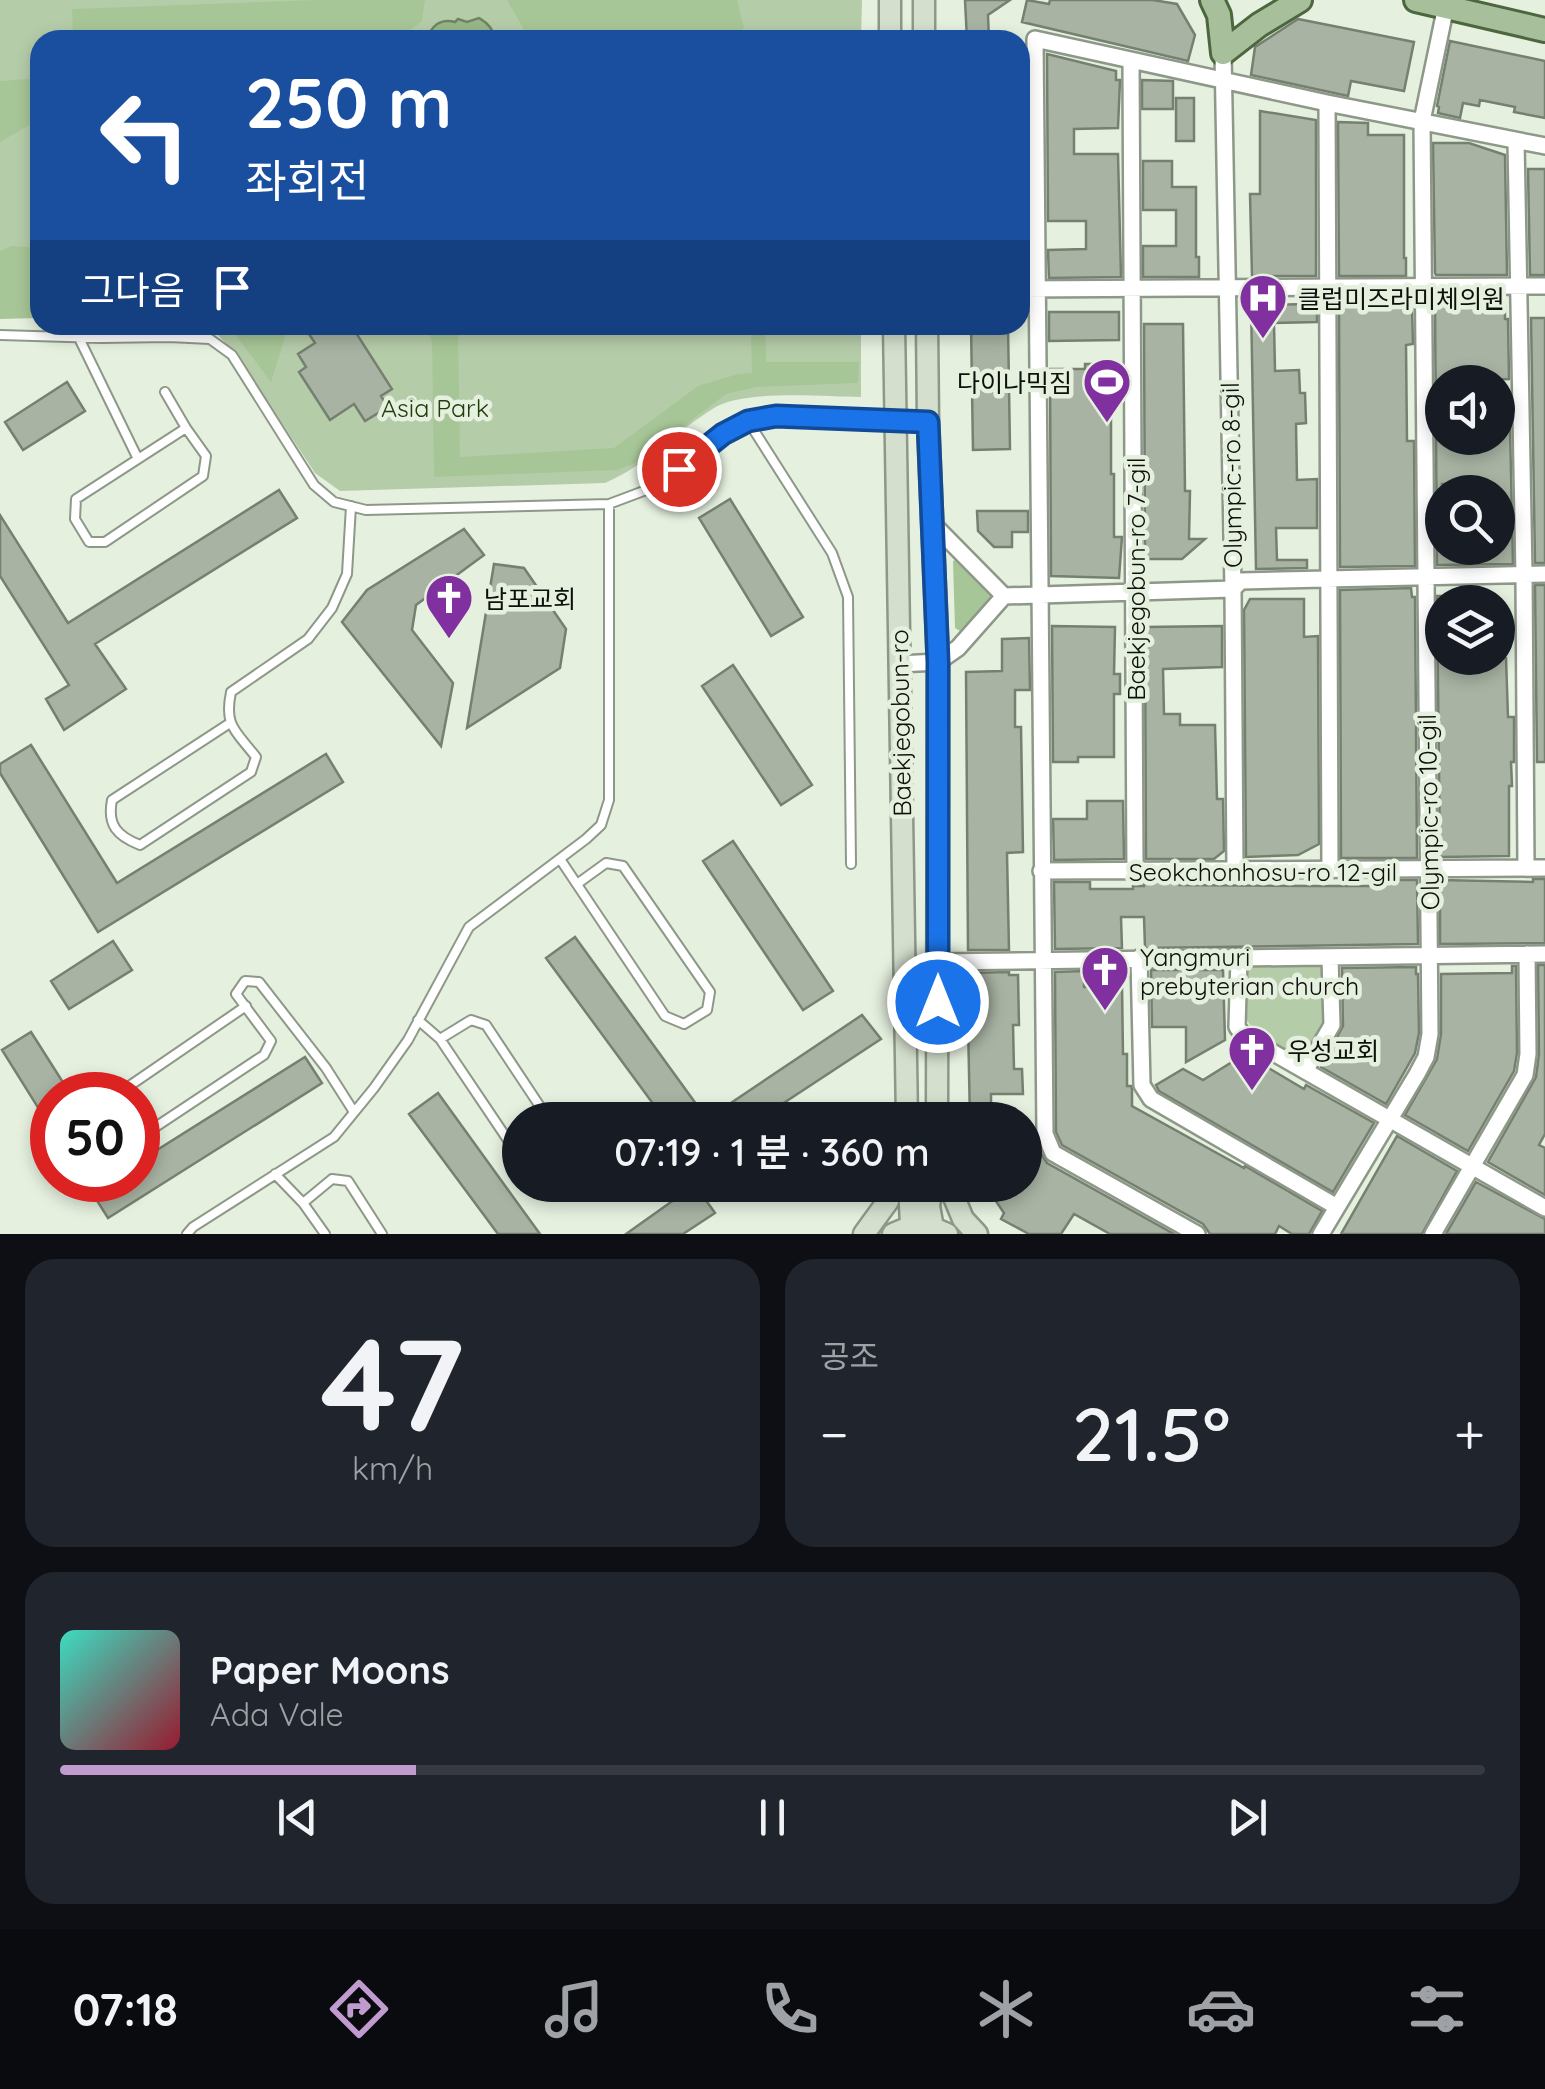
<!DOCTYPE html>
<html lang="ko">
<head>
<meta charset="utf-8">
<style>
  :root { --surface:#171b24; --page:#20242c; --text:#f1f3f6; --muted:#9ea1a6; --line:#363941; --accent:#bf9bcf }
  body { margin:0; font-family:Quicksand,"Noto Sans KR",sans-serif; background:var(--page); color:var(--text); height:100vh; display:flex; flex-direction:column; font-size:38px; white-space:nowrap }
  * { box-sizing:border-box; margin:0 }
  p { font-size:32px; color:var(--muted) }
  .icon { flex:none; width:55px; height:55px; fill:none; stroke:currentColor; stroke-width:2; stroke-linecap:round; stroke-linejoin:round }
  .map { position:relative; height:1234px; overflow:hidden }
  .side { display:flex; flex-direction:column; gap:25px; padding:25px; background:#0d0f14; flex:1 }
  .side>* { flex:none }
  .top-card { position:absolute; left:30px; top:30px; width:1000px; height:305px; border-radius:30px; box-shadow:0 5px 15px #0003; background:#1a4fa0; color:#fff; overflow:hidden }
  .tools { position:absolute; left:1425px; top:365px; display:grid; gap:20px }
  .tools a { display:grid; place-items:center; width:90px; height:90px; border-radius:50%; background:var(--surface); box-shadow:0 5px 15px #0003; font-size:50px }
  .speed { position:absolute; left:30px; top:1072px; display:flex; gap:20px; font-size:50px; font-weight:700; text-align:center }
  .speed>* { display:grid; place-content:center; width:130px; height:130px; border-radius:50%; background:var(--surface); box-shadow:0 5px 15px #0003; line-height:1 }
  .speed .limit { border:15px solid #d22; background:#fff; color:#111 }
  .pin { position:absolute; display:grid; place-items:center; width:85px; height:85px; color:#fff; margin:-42px; border:5px solid #fff; border-radius:50%; box-shadow:0 2px 10px #0007 }
  .me { position:absolute; width:110px; margin:-55px; rotate:0deg; stroke-linejoin:round; filter:drop-shadow(0 0 8px #0008) }
  .turn { display:flex; align-items:center; gap:35px; height:210px; padding:0 50px; font-size:45px }
  .turn .icon { width:130px; height:130px; stroke-width:2.5 }
  .turn b { display:block; font-size:70px; line-height:85px }
  .then { display:flex; align-items:center; height:95px; padding:0 50px; background:#0003; gap:20px; font-size:38px }
  .big { font-size:75px; font-weight:600; line-height:1.1 }
  .side .tile { flex:1; display:flex; flex-direction:column; justify-content:center; gap:15px; min-width:0; padding:0 35px; border-radius:30px; background:var(--page) }
  .side .dial { align-items:center; gap:0 }
  .dial b { font-size:130px; line-height:1 }
  .song { display:flex; align-items:center; gap:30px }
  .cover { width:120px; height:120px; border-radius:15px; background:linear-gradient(135deg,hsl(170 70% 55%),hsl(350 70% 35%)) }
  .played { height:10px; border-radius:5px; background:linear-gradient(90deg,var(--accent) 25%,var(--line) 25%) }
  .keys { display:flex; justify-content:space-around; direction:ltr }
  .heat { display:flex; justify-content:space-between; align-items:center; font-size:55px; direction:ltr }
  .side .tiles { flex:1; display:grid; gap:25px; grid-template-columns:1fr 1fr }
  .tile:last-child { grid-column:span 2 }
  .trip { position:absolute; left:502px; top:1102px; width:540px; height:100px; border-radius:50px; background:var(--surface); box-shadow:0 5px 15px #0003; font-weight:600; line-height:100px; text-align:center }
  .menu { display:flex; height:160px; justify-content:space-around; align-items:center; background:#090b0e; color:var(--muted) }
  .menu .icon { width:70px; height:70px }
  .menu .current { color:var(--accent) }
  .menu b { font-size:45px; color:var(--text) }
  .map>svg:first-child { display:block }
  .green { fill:#b5cca9 }
  .forest { fill:#a7c697 }
  .water { fill:#98b788; stroke:#6e8562; stroke-width:2.5 }
  .building { fill:#a8b3a3; stroke:#768071; stroke-width:2.5; fill-rule:evenodd }
  .lines { fill:none; stroke-linecap:round; stroke-linejoin:round }
  .service-casing { stroke:#8e9888; stroke-width:12 }
  .minor-casing { stroke:#8e9888; stroke-width:20 }
  .secondary-casing { stroke:#8e9888; stroke-width:25 }
  .primary-casing { stroke:#4c663e; stroke-width:28 }
  .service { stroke:#fff; stroke-width:8 }
  .minor { stroke:#fff; stroke-width:15 }
  .secondary { stroke:#d4dfcd; stroke-width:20 }
  .primary { stroke:#a8bf9b; stroke-width:22 }
  .route-casing { stroke:#114b97; stroke-width:25 }
  .route { stroke:#1a73e8; stroke-width:18 }
  .labels { text-anchor:middle; dominant-baseline:central; stroke-width:9; stroke-linejoin:round; paint-order:stroke }
  .poi-label { font-size:25px; fill:#0d100b; stroke:#e5f0df; text-anchor:start }
  .park-label { font-size:25px; fill:#203d0c; stroke:#e5f0df }
  .street-label { font-size:25px; fill:#0d100b; stroke:#e5f0df }
</style>
</head>
<body>
<div class="map">
<svg width="1545" height="1234" viewBox="0 0 1545 1234">
  <rect width="100%" height="100%" fill="#e5f0df"/>
  <path class="green" d="M 0,0 L 862,0 L 861,40 L 40,40 L 40,316 L 0,316 Z
    M 209,325 L 861,325 L 861,397 C 825,397 744,389 714,408 C 676,431 646,466 605,483 L 340,491 L 315,473 L 238,357 Z
    M 1245,962 L 1326,962 L 1329,1021 L 1306,1063 L 1253,1030 L 1245,1017 Z"/>
  <path class="forest" d="M 318,0 L 425,0 L 422,21 L 409,31 L 410,40 L 73,40 L 72,9 Z
    M 507,0 L 737,0 L 744,28 L 730,40 L 521,40 L 523,28 Z
    M 40,78 L 40,119 L 0,142 L 0,81 Z
    M 11,246 L 40,248 L 40,318 L 0,319 L 0,251 Z
    M 228,325 L 291,325 L 288,328 L 271,382 Z
    M 428,325 L 458,326 L 460,457 L 614,448 L 698,386 L 738,374 L 752,373 L 751,325 L 765,325 L 766,362 L 859,362 L 858,383 L 756,387 L 726,394 L 635,463 L 617,470 L 434,477 L 432,343 Z
    M 960,558 L 997,594 L 997,602 L 960,631 L 955,628 L 953,561 Z"/>
  <path class="water" d="M 479,18 C 488,23 494,30 495,40 L 427,40 C 431,26 440,18 455,22 L 458,19 L 467,22 Z"/>
  <path class="building" d="M 965,0 L 1010,0 L 988,15 L 989,40 L 967,40 Z
    M 1027,0 L 1049,4 L 1050,0 L 1153,0 L 1177,4 L 1195,35 L 1188,61 L 1022,22 Z
    M 1298,19 L 1414,42 L 1404,91 L 1351,81 L 1348,96 L 1251,75 L 1255,47 Z
    M 1450,41 L 1545,61 L 1545,118 L 1514,112 L 1515,107 L 1480,100 L 1479,106 L 1463,103 L 1460,118 L 1438,113 L 1439,107 L 1437,106 Z
    M 1047,54 L 1116,71 L 1116,80 L 1120,80 L 1118,128 L 1074,129 L 1074,154 L 1118,154 L 1121,277 L 1049,278 L 1048,250 L 1086,249 L 1086,221 L 1048,221 Z
    M 1142,80 L 1173,81 L 1173,109 L 1142,109 Z
    M 1176,98 L 1194,98 L 1194,141 L 1176,141 Z
    M 1260,111 L 1316,120 L 1316,276 L 1252,276 L 1250,194 L 1260,194 Z
    M 1338,122 L 1368,123 L 1368,135 L 1404,135 L 1404,258 L 1406,258 L 1406,276 L 1339,276 Z
    M 1433,143 L 1469,143 L 1505,155 L 1507,275 L 1436,275 L 1435,273 Z
    M 1143,161 L 1172,161 L 1172,187 L 1196,187 L 1196,257 L 1199,257 L 1199,277 L 1143,277 L 1143,246 L 1176,246 L 1176,210 L 1143,210 Z
    M 1528,169 L 1545,169 L 1545,275 L 1530,275 Z
    M 1370,298 L 1406,298 L 1407,307 L 1412,306 L 1413,344 L 1406,345 L 1407,441 L 1414,441 L 1415,566 L 1340,567 L 1339,306 L 1371,305 Z
    M 1312,304 L 1312,307 L 1317,307 L 1317,322 L 1274,323 L 1275,371 L 1299,370 L 1300,393 L 1305,393 L 1306,423 L 1296,424 L 1297,480 L 1317,479 L 1317,528 L 1276,528 L 1277,560 L 1307,560 L 1307,568 L 1256,569 L 1251,305 Z
    M 1435,306 L 1505,307 L 1505,319 L 1508,319 L 1509,379 L 1442,382 L 1442,438 L 1498,438 L 1498,428 L 1510,428 L 1513,564 L 1437,565 ZM 1471,483 L 1472,492 L 1498,492 L 1498,548 L 1442,548 L 1442,484 Z
    M 1049,312 L 1119,312 L 1119,340 L 1049,341 Z
    M 1531,318 L 1545,318 L 1545,563 L 1535,563 Z
    M 1144,324 L 1183,324 L 1185,491 L 1190,491 L 1189,539 L 1205,539 L 1182,559 L 1145,559 Z
    M 303,325 L 351,325 L 392,389 L 381,396 L 388,407 L 365,421 L 354,404 L 330,420 L 299,372 L 306,367 L 298,354 L 315,343 Z
    M 971,325 L 1008,325 L 1010,449 L 973,450 Z
    M 1085,364 L 1115,364 L 1115,397 L 1111,397 L 1111,474 L 1114,474 L 1114,537 L 1122,537 L 1119,578 L 1051,576 L 1050,369 L 1085,369 Z
    M 67,382 L 85,411 L 23,450 L 5,422 Z
    M 279,490 L 297,518 L 95,644 L 126,689 L 64,730 L 46,699 L 69,685 L 0,576 L 0,515 L 68,623 Z
    M 730,499 L 803,617 L 771,636 L 699,518 Z
    M 977,511 L 1028,511 L 1028,532 L 1012,532 L 1012,547 L 994,547 L 978,531 Z
    M 464,529 L 484,555 L 416,605 L 412,630 L 453,683 L 441,746 L 342,622 L 367,590 Z
    M 494,564 L 524,568 L 566,629 L 560,668 L 467,728 Z
    M 1535,585 L 1545,585 L 1545,762 L 1537,762 Z
    M 1411,588 L 1412,597 L 1415,597 L 1417,858 L 1341,858 L 1340,590 Z
    M 1437,596 L 1442,596 L 1442,662 L 1474,661 L 1473,658 L 1506,658 L 1508,717 L 1514,717 L 1514,762 L 1511,762 L 1512,786 L 1509,786 L 1509,856 L 1440,857 Z
    M 1250,599 L 1304,599 L 1304,637 L 1318,636 L 1319,844 L 1298,855 L 1246,857 L 1244,610 Z
    M 1052,626 L 1115,627 L 1114,674 L 1120,674 L 1120,694 L 1114,694 L 1114,757 L 1078,757 L 1078,762 L 1053,762 Z
    M 1222,626 L 1222,667 L 1163,669 L 1164,714 L 1180,714 L 1180,725 L 1215,725 L 1217,799 L 1223,799 L 1224,851 L 1214,859 L 1146,859 L 1145,627 Z
    M 1029,638 L 1030,690 L 1015,690 L 1015,727 L 1021,727 L 1023,852 L 1007,853 L 1009,950 L 968,950 L 966,672 L 1002,671 L 1002,639 Z
    M 733,665 L 812,785 L 781,805 L 702,686 Z
    M 31,745 L 117,883 L 326,754 L 343,782 L 98,932 L 0,773 L 0,764 Z
    M 1087,801 L 1123,801 L 1124,859 L 1054,860 L 1053,819 L 1087,819 Z
    M 733,841 L 833,991 L 803,1010 L 703,861 Z
    M 1533,879 L 1545,879 L 1545,943 L 1440,944 L 1440,880 L 1533,882 Z
    M 1371,880 L 1417,880 L 1418,944 L 1145,948 L 1144,917 L 1121,917 L 1122,948 L 1055,949 L 1054,882 L 1090,882 L 1090,889 L 1133,889 L 1133,886 L 1144,886 L 1144,882 L 1186,881 L 1181,885 L 1318,886 L 1371,886 Z
    M 575,937 L 707,1119 L 862,1015 L 881,1039 L 758,1120 L 665,1120 L 546,958 Z
    M 113,941 L 132,970 L 69,1009 L 51,981 Z
    M 1538,965 L 1545,965 L 1545,1134 L 1539,1145 L 1545,1148 L 1545,1195 L 1488,1162 L 1536,1077 L 1539,1054 Z
    M 1512,966 L 1516,966 L 1517,1053 L 1514,1071 L 1468,1151 L 1405,1115 L 1437,1059 L 1441,1034 L 1441,974 L 1512,973 Z
    M 1416,967 L 1416,974 L 1418,974 L 1419,1033 L 1415,1053 L 1386,1104 L 1321,1067 L 1343,1026 L 1342,968 Z
    M 1151,970 L 1223,970 L 1225,1040 L 1186,1062 L 1186,1027 L 1152,1027 Z
    M 1084,971 L 1084,987 L 1122,986 L 1123,1054 L 1127,1054 L 1127,1086 L 1131,1086 L 1132,1089 L 1132,1106 L 1244,1168 L 1245,1166 L 1322,1211 L 1309,1234 L 1292,1234 L 1279,1226 L 1275,1234 L 1210,1234 L 1203,1224 L 1062,1145 L 1056,1132 L 1055,972 Z
    M 1009,972 L 1009,975 L 1018,975 L 1019,1025 L 1013,1025 L 1014,1069 L 1022,1069 L 1023,1094 L 991,1094 L 991,1120 L 970,1120 L 967,975 L 969,973 Z
    M 31,1032 L 71,1095 L 52,1095 L 52,1130 L 2,1050 Z
    M 1245,1054 L 1304,1089 L 1306,1085 L 1374,1123 L 1333,1192 L 1159,1091 L 1156,1085 L 1183,1069 L 1203,1080 Z
    M 305,1057 L 322,1083 L 108,1218 L 84,1180 L 138,1180 L 138,1162 Z
    M 438,1093 L 540,1234 L 498,1234 L 409,1114 Z
    M 1397,1136 L 1457,1171 L 1422,1234 L 1341,1234 Z
    M 1025,1152 L 1040,1152 L 1047,1163 L 1174,1234 L 1110,1234 L 1074,1214 L 1061,1234 L 1029,1234 L 1001,1219 L 1004,1213 L 985,1185 L 1025,1185 Z
    M 1476,1182 L 1545,1219 L 1545,1234 L 1446,1234 Z
    M 695,1185 L 715,1213 L 683,1234 L 626,1234 Z"/>
  <g class="lines">
    <g class="service-casing">
      <path id="service" d="M 0,335 L 101,338 L 169,337 L 210,339 L 232,355 L 314,485 L 334,502 L 366,510 L 609,504 L 657,486 L 723,434 L 748,421 L 776,417 L 926,421
        M 78,336 L 138,459
        M 165,392 L 186,428 L 76,499 L 75,519 L 89,542 L 105,542 L 203,476 L 206,456 L 186,428
        M 748,421 L 832,553 L 848,597 L 851,864
        M 230,723 L 112,800 C 107,825 117,836 140,845 L 251,772 L 256,757 C 235,730 224,726 231,692 L 308,639 L 332,608 L 347,574 L 351,506
        M 560,859 L 665,1016 L 684,1024 L 707,1010 L 710,992 L 623,866 L 606,863 L 577,884
        M 418,1020 L 440,1039 L 520,1158
        M 440,1039 L 471,1020 L 486,1025 L 549,1120
        M 121,1095 L 122,1091 L 246,1006
        M 138,1128 L 154,1128 L 264,1055 L 271,1041 L 236,994 L 245,981 L 259,982 L 326,1068 L 354,1112
        M 275,1174 L 303,1203 L 325,1234
        M 303,1203 L 332,1179 L 348,1181 L 382,1234
        M 187,1234 L 193,1227 L 334,1137 L 374,1088 L 408,1040 L 469,927 L 586,839 L 601,825 L 609,800 L 609,504"/>
    </g>
    <g class="minor-casing">
      <path id="minor" d="M 1223,53 L 1233,589 L 1235,871
        M 1131,60 L 1135,871
        M 1327,103 L 1330,870
        M 1516,141 L 1524,575 L 1526,868
        M 1020,289 L 1545,286
        M 932,523 L 1004,596
        M 899,664 L 938,662 L 958,648 L 1004,596 L 1233,589 L 1241,581 L 1545,574
        M 1041,871 L 1545,868
        M 1139,958 L 1142,1085 L 1151,1099 L 1337,1207
        M 1239,958 L 1237,1027 L 1244,1036 L 1545,1208
        M 938,962 L 1545,954
        M 1305,1071 L 1332,1025 L 1330,958
        M 1197,1234 L 1053,1153 L 1045,1134 L 1035,39 L 1327,103 L 1545,146
        M 1321,1234 L 1417,1074 L 1426,1057 L 1430,1034 L 1422,121 L 1446,6
        M 1433,1234 L 1525,1075 L 1528,1054 L 1527,954"/>
    </g>
    <g class="secondary-casing">
      <path id="secondary" d="M 890,0 L 890,40
        M 924,0 L 924,40
        M 894,325 L 907,1120
        M 927,325 L 928,421 L 938,662 L 937,1120
        M 909,1185 L 911,1225 L 915,1234
        M 932,1185 L 929,1206 L 933,1228 L 947,1234
        M 949,1185 L 963,1219 L 977,1234
        M 864,1234 L 888,1201 L 892,1185
        M 893,1234 L 924,1221"/>
    </g>
    <g class="primary-casing">
      <path id="primary" d="M 1212,0 L 1219,15 L 1223,53
        M 1416,0 L 1545,30
        M 1223,53 L 1259,25 L 1300,0"/>
    </g>
    <use href="#service" class="service"/>
    <use href="#minor" class="minor"/>
    <use href="#secondary" class="secondary"/>
    <use href="#primary" class="primary"/>
  </g>
  <g class="lines">
    <g class="route-casing">
      <path id="route" d="M 679,469 L 723,434 L 748,421 L 776,416 L 928,422 L 938,662 L 938,1002"/>
    </g>
    <use href="#route" class="route"/>
  </g>
  <defs>
    <g id="hospital-pin" transform="scale(2.5)"><path d="M0 17L-7.5 6A9.5 9.5 0 1 1 7.5 6Z" fill="#81309f" stroke="#e5f0df"/><path d="M-5-5h3v3.5h4V-5h3V5h-3V1.5h-4V5h-3Z" fill="#fff"/></g>
    <g id="stadium-pin" transform="scale(2.5)"><path d="M0 17L-7.5 6A9.5 9.5 0 1 1 7.5 6Z" fill="#81309f" stroke="#e5f0df"/><path d="M0-5a6.5 5 0 1 0 0 10a6.5 5 0 1 0 0-10ZM-3.5-1.8h7v3.6h-7Z" fill="#fff"/></g>
    <g id="church-pin" transform="scale(2.5)"><path d="M0 17L-7.5 6A9.5 9.5 0 1 1 7.5 6Z" fill="#81309f" stroke="#e5f0df"/><path d="M-1.2-6h2.4v3.5h3.3v2.4h-3.3V6h-2.4V-.1h-3.3v-2.4h3.3Z" fill="#fff"/></g>
  </defs>
  <g fill-rule="evenodd">
    <use href="#hospital-pin" x="1263" y="298"/>
    <use href="#stadium-pin" x="1107" y="382"/>
    <use href="#church-pin" x="449" y="598"/>
    <use href="#church-pin" x="1105" y="970"/>
    <use href="#church-pin" x="1252" y="1050"/>
  </g>
  <g class="labels">
    <g class="poi-label">
      <text x="1298" y="298">클럽미즈라미체의원</text>
      <text x="1072" y="382" text-anchor="end">다이나믹짐</text>
      <text x="484" y="598">남포교회</text>
      <text x="1140" y="956">Yangmuri<tspan x="1140" dy="29">prebyterian church</tspan></text>
      <text x="1287" y="1050">우성교회</text>
    </g>
    <g class="park-label">
      <text x="435" y="407">Asia Park</text>
    </g>
    <g class="street-label">
      <text transform="translate(1231 475) rotate(-91)">Olympic-ro 8-gil</text>
      <text transform="translate(1135 579) rotate(-90)">Baekjegobun-ro 7-gil</text>
      <text transform="translate(900 723) rotate(-91)">Baekjegobun-ro</text>
      <text transform="translate(1428 812) rotate(-91)">Olympic-ro 10-gil</text>
      <text x="1263" y="871">Seokchonhosu-ro 12-gil</text>
    </g>
  </g>
</svg>
<div class="tools">
<a><svg class="icon" aria-label="sound" viewBox="0 0 24 24"><path d="M4 9h4l5-4v14l-5-4H4zM17 9q2 3 0 6"/></svg></a>
<a><svg class="icon" aria-label="search" viewBox="0 0 24 24"><circle cx="10" cy="10" r="6"/><path d="M15 15l6 6"/></svg></a>
<a><svg class="icon" aria-label="layers" viewBox="0 0 24 24"><path d="M12 4l9 5-9 5-9-5zM3 14l9 5 9-5"/></svg></a>
</div>
<div class="speed"><div class="limit">50</div></div>
<div class="pin" style="left:679px;top:469px;background:#d93025"><svg class="icon" aria-label="arrive" viewBox="0 0 24 24"><path d="M6 21V4h12l-3 4 3 4H6"/></svg></div>
<svg class="me" style="left:938px;top:1002px" viewBox="-20 -20 40 40"><circle r="17" fill="#1a73e8" stroke="#fff" stroke-width="3"/><path d="M0-11L8 9 0 5-8 9z" fill="#fff"/></svg>
<div class="trip">07:19 · 1 분 · 360 m</div>
<div class="top-card">
<div class="turn"><svg class="icon" aria-label="left" viewBox="0 0 24 24"><path d="M17 20v-9H6M10 6l-5 5 5 5"/></svg><div><b>250 m</b>좌회전</div></div>
<div class="then">그다음<svg class="icon" aria-label="arrive" viewBox="0 0 24 24"><path d="M6 21V4h12l-3 4 3 4H6"/></svg></div>
</div>
</div>
<section class="side">
<div class="tiles">
<div class="tile dial"><b>47</b><p>km/h</p></div>
<div class="tile"><p>공조</p>
<div class="heat"><a>−</a><b class="big">21.5°</b><a>+</a></div>
</div>
<div class="tile">
<div class="song"><i class="cover"></i><div><b>Paper Moons</b><p>Ada Vale</p></div></div>
<div class="played"></div>
<div class="keys"><svg class="icon" aria-label="previous" viewBox="0 0 24 24"><path d="M18 5L8 12l10 7zM5 5v14"/></svg><svg class="icon" aria-label="pause" viewBox="0 0 24 24"><path d="M8 5v14M16 5v14"/></svg><svg class="icon" aria-label="next" viewBox="0 0 24 24"><path d="M6 5l10 7-10 7zM19 5v14"/></svg></div>
</div>
</div>
</section>
<nav class="menu">
<b>07:18</b>
<svg class="icon current" aria-label="directions" viewBox="0 0 24 24"><path d="M12 3l9 9-9 9-9-9zM9 14v-3h6M13 9l2 2-2 2"/></svg>
<svg class="icon" aria-label="music" viewBox="0 0 24 24"><path d="M9 18V5l10-2v13"/><circle cx="6" cy="18" r="3"/><circle cx="16" cy="16" r="3"/></svg>
<svg class="icon" aria-label="phone" viewBox="0 0 24 24"><path d="M5 4h4l2 5-3 2q2 4 5 5l2-3 5 2v4C11 20 4 13 5 4z"/></svg>
<svg class="icon" aria-label="climate" viewBox="0 0 24 24"><path d="M12 3v18M4 7l16 10M4 17L20 7"/></svg>
<svg class="icon" aria-label="car" viewBox="0 0 24 24"><path d="M5 17H2v-5l4-1 3-4h7l3 4 3 1v5h-3M9 17h6M6 11h13"/><circle cx="7" cy="17" r="2"/><circle cx="17" cy="17" r="2"/></svg>
<svg class="icon" aria-label="filters" viewBox="0 0 24 24"><path d="M4 7h16M4 17h16"/><circle cx="9" cy="7" r="2"/><circle cx="15" cy="17" r="2"/></svg>
</nav>
</body>
</html>
